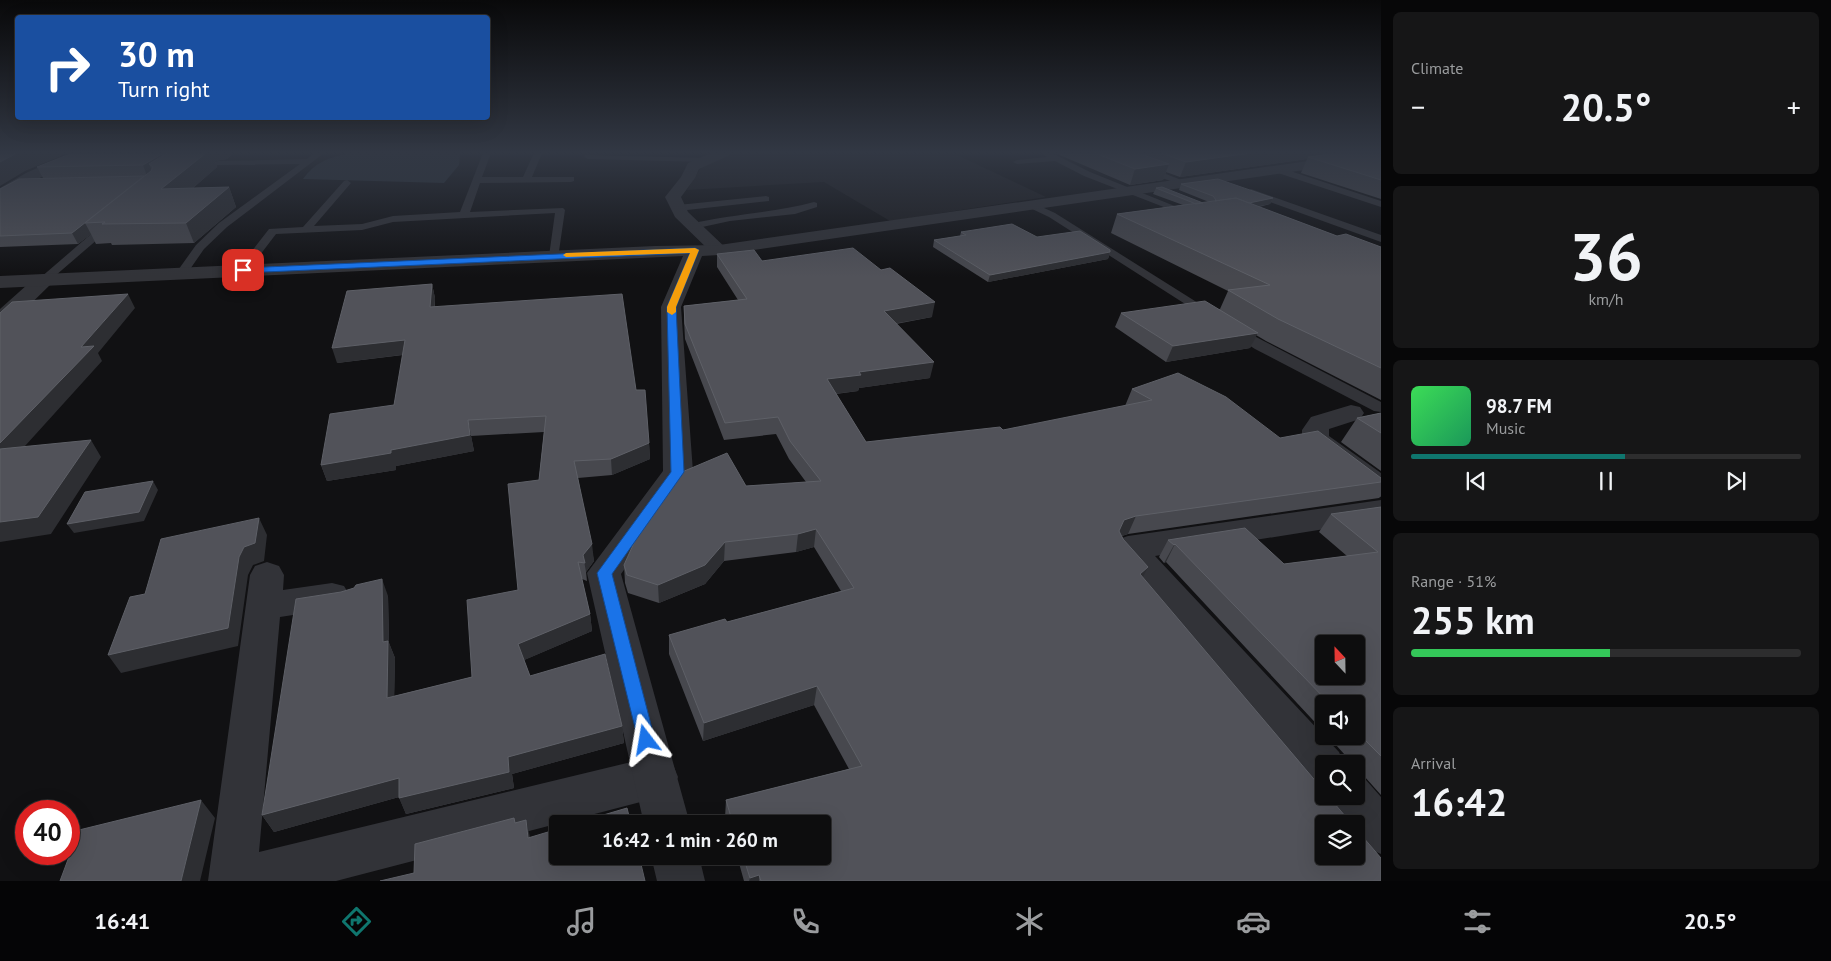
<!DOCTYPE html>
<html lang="en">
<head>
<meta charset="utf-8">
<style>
  :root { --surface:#0d0d0e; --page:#161617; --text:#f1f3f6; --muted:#9a9c9e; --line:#2d2d2e; --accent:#0f766e }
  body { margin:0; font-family:"PT Sans",sans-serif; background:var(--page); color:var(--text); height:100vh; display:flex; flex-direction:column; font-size:19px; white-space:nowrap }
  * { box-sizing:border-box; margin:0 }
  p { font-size:16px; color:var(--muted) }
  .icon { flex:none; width:28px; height:28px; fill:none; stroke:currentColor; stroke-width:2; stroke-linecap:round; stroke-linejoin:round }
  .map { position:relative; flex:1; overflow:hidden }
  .side { display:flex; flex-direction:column; gap:12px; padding:12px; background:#070708; width:450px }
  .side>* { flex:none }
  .guide { position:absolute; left:15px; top:15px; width:475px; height:105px; border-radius:5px; box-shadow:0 5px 20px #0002,0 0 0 1px var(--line); background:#1a4fa0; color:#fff; overflow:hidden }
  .needle { width:32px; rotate:338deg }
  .controls { position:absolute; left:1315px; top:635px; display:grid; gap:10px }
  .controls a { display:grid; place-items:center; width:50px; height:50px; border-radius:5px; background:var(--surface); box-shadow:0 5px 20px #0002,0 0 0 1px var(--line); font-size:25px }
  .speed { position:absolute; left:15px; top:800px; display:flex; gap:10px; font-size:25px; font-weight:700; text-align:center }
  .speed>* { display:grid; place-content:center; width:65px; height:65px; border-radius:50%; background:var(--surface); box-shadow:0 5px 20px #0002,0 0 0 1px var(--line); line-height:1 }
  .speed .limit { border:8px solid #d22; background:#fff; color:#111 }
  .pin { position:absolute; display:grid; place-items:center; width:42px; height:42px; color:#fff; margin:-21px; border-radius:10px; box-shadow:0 2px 8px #0006 }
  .me { position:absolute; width:55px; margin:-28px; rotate:346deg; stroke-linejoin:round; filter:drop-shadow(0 0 4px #0008) }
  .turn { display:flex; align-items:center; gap:18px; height:105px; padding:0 20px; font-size:22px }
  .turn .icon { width:65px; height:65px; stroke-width:2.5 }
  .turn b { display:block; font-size:35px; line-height:42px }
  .big { font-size:38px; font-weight:600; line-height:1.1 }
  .side .widget { flex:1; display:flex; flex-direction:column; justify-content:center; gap:8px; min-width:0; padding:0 18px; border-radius:8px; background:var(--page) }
  .side .dial { align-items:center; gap:0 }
  .dial b { font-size:65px; line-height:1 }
  .song { display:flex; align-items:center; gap:15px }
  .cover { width:60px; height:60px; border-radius:8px; background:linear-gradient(135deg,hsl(130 70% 55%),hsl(150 70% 35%)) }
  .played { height:5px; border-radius:2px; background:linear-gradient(90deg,var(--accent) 55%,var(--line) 55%) }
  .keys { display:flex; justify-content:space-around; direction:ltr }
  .heat { display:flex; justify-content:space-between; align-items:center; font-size:28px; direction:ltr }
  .charge { height:8px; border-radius:4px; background:linear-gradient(90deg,#34c759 51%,var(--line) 0) }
  .trip { position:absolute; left:549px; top:815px; width:282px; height:50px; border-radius:5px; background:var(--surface); box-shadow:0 5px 20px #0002,0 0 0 1px var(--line); font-weight:600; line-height:50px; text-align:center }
  .tabs { display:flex; height:80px; justify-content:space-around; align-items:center; background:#050506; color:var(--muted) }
  .tabs .icon { width:35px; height:35px }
  .tabs .selected { color:var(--accent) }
  .tabs b { font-size:22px; color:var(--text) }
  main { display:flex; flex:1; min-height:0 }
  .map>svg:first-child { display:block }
  .built { fill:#1d1d20 }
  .water { fill:#2b333b }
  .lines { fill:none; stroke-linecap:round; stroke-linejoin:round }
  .service { fill:#323338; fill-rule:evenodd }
  .minor { fill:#323338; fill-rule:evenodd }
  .tertiary { fill:#323338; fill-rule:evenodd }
  .wall { fill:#47484e }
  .shaded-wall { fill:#2d2e32 }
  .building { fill:#515259; stroke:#5e6067; fill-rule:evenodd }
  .route { fill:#1a73e8; stroke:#114b97 }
  .slow { fill:#f59e0b }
</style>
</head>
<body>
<main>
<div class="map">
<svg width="1381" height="881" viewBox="0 0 1381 881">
  <rect width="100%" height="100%" fill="#111113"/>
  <path class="built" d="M 732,153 L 955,154 L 1046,197 L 890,221 L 824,182 L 687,190 L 702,166 Z"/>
  <path class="water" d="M 350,153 L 460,153 L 459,165 L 444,183 L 303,179 C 315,162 330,157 350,153 Z"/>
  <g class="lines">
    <path class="service" d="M 314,153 L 324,153 L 227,227 L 204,249 L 186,275 L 178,275 L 176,273 L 196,245 L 219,223 L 300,164 L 218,165 L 202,170 L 198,167 L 199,165 L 218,161 L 307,159 Z
      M 483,153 L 491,153 L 482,177 L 523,177 L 534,153 L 542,153 L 532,177 L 574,177 L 574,181 L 571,182 L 480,183 L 470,212 L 563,208 L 565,210 L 558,258 L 550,258 L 549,256 L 555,213 L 393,222 L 362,230 L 276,234 L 247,272 L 239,272 L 237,270 L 269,229 L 303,227 L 344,181 L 347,180 L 351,183 L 314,226 L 362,224 L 393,216 L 460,212 Z
      M 1041,153 L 1052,153 L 1090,172 L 1182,209 L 1177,212 L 1174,211 L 1084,176 L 1055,161 L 1017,164 L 1013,162 L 1017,160 L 1047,157 Z
      M 585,155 L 707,158 L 711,160 L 707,162 L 588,159 L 584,157 Z
      M 1142,167 L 1148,167 L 1189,183 L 1185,186 L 1182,185 L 1142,171 Z
      M 1278,167 L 1381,201 L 1381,207 L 1275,172 L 1274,170 Z
      M 1251,189 L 1381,235 L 1381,242 L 1248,194 L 1246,192 Z
      M 766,196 L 769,197 L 769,201 L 678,211 L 673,208 L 678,205 Z
      M 814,202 L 817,203 L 817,207 L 795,214 L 730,221 L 693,229 L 688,226 L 689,224 C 731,214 773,213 814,202 Z
      M 1031,202 L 1055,213 L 1214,313 L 1208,317 L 1204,316 L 1049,217 L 1028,207 L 1028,203 Z
      M 109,221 L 114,224 L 113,226 L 48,282 L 40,282 L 38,280 L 40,278 L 105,222 Z
      M 1235,326 L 1381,402 L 1381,412 L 1374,411 L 1255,349 L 1230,333 L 1228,330 L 1230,327 Z"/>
    <path class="minor" d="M 95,153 L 93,156 L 47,174 L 0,200 L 0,188 L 26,173 L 60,158 L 73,153 Z
      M 711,153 L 730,153 L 728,156 L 699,169 L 695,178 L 681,197 L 688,212 L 728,250 L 725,254 L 719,255 L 713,254 L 675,217 L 665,197 L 681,177 L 688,163 Z
      M 44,274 L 51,276 L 54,280 L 51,284 L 8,326 L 0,328 L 0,309 L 37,276 Z
      M 1351,405 L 1360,407 L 1364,413 L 1360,419 L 1329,429 L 1329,436 L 1381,473 L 1381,497 L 1370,494 L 1306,445 L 1302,439 L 1302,430 L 1311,417 Z
      M 1381,500 L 1381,520 L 1155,556 L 1339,752 L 1344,764 L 1324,764 L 1324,788 L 1309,782 L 1116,556 L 1112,548 L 1116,540 L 1128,536 Z
      M 267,562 L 279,566 L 284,575 L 283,590 L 332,583 L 344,586 L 350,596 L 344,606 L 332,609 L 280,617 L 259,852 L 656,756 L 672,762 L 678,777 L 672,792 L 656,798 L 336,881 L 208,881 L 250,575 L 255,566 Z
      M 1356,777 L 1366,780 L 1381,797 L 1381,854 L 1365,847 L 1356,838 L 1356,824 L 1344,824 L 1334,812 L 1328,796 L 1356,796 Z"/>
    <path class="tertiary" d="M 1364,153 L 1381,153 L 1381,159 L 719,255 L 702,256 L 681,307 L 693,472 L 621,574 L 690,824 L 644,824 L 587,573 L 663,471 L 661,307 L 683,256 L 0,288 L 0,276 L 655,246 L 719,245 Z
      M 651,856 L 699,856 L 705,881 L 657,881 Z"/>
  </g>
  <path class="wall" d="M 93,153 L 233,153 L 227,159 L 215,161 L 217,167 L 193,188 L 229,187 L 236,207 L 194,243 L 112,245 L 111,243 L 96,244 L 91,234 L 78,244 L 0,247 L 0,189 L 43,178 L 37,167 L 93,154 Z
    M 1055,153 L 1381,153 L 1381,199 L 1301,173 L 1307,159 L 1180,177 L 1166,172 L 1163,180 L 1130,185 Z
    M 1181,184 L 1273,198 L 1270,204 L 1259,207 L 1337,236 L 1381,247 L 1381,400 L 1266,341 L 1256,335 L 1250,348 L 1166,362 L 1115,327 L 1121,313 L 1220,309 L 1228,291 L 1111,233 L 1117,214 L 1183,205 L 1153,194 L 1156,188 L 1203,203 L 1209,202 L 1179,190 Z
    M 961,232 L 1037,237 L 1110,252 L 1108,259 L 988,282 L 933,247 L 934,240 L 960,236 Z
    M 717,254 L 762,261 L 932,317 L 896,324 L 930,378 L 859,388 L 858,391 L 836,394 L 866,442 L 1003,430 L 1125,406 L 1132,389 L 1280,438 L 1381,478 L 1381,496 L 1379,498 L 1128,534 L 1122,536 L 1143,578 L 1381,881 L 744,881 L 737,856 L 822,856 L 822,824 L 727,824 L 725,818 L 726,800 L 849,769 L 814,705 L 703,741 L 669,654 L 669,635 L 727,622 L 841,591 L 814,547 L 796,552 L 724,561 L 705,584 L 659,603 L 628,593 L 625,583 L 624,565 L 746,486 L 806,482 L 789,459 L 776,434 L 724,440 L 685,339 L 684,320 L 684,306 L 738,300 L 717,267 Z
    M 432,284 L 435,298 L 435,307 L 636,390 L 649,443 L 650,459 L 612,475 L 578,478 L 594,561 L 586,572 L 587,581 L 582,579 L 590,614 L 592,631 L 524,660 L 530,676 L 622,726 L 624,743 L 512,774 L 514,788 L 406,814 L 399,797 L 274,832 L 262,815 L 388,596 L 389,643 L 395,658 L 394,696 L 472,677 L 518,590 L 539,480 L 544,432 L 471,436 L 474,451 L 396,466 L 396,470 L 327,481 L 321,465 L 394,405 L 403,355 L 337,363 Z
    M 1381,413 L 1381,471 L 1341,442 L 1357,418 Z
    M 1381,507 L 1381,795 L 1356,767 L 1356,764 L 1353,764 L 1328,736 L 1356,736 L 1356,704 L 1324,704 L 1324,732 L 1166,562 L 1164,563 L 1159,557 L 1168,540 L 1284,564 L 1347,556 L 1319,532 L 1331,514 Z"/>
  <path class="shaded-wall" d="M 17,153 L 68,153 L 25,171 L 0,186 L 0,162 Z
    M 191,153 L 233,153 L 227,159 L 215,161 L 217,167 L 169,209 L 161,189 Z
    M 1251,153 L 1349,153 L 1308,157 L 1307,159 L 1180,177 L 1186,162 Z
    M 162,154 L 166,165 L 149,164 L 153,173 L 147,176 L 143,165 Z
    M 1169,164 L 1163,180 L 1130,185 L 1135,169 Z
    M 229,187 L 236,207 L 194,243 L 186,223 Z
    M 1273,198 L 1270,204 L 1209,216 L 1212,210 Z
    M 85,223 L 91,234 L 78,244 L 72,233 Z
    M 1110,252 L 1108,259 L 988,282 L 990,275 Z
    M 432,284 L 435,298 L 434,321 L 430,307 Z
    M 128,294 L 135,308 L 98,353 L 102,361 L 6,467 L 0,459 L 0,443 L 81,347 Z
    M 935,302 L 932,317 L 881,326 L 884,311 Z
    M 1258,333 L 1250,348 L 1166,362 L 1173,346 Z
    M 405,340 L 409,354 L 337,363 L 332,348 Z
    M 934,362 L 930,378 L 859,388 L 858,391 L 825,395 L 827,379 L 859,372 Z
    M 468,420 L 474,451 L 396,466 L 396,470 L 327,481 L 321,465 L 391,450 Z
    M 91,440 L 101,457 L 51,534 L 0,542 L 0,522 Z
    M 649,443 L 650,459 L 612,475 L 611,459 Z
    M 153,481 L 158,490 L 144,521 L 74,533 L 67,524 Z
    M 1136,516 L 1128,534 L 1115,538 L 1124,520 Z
    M 259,518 L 267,535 L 264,561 L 253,565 L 248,575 L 238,646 L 121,673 L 108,655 L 239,557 Z
    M 816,529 L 814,547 L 796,552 L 798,534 Z
    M 725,542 L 724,561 L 705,584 L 659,603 L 658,585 Z
    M 592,544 L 594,561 L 586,572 L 583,555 Z
    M 1175,544 L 1166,562 L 1164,563 L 1174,545 Z
    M 1148,567 L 1139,585 L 1140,574 Z
    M 382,579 L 388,596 L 389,643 L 395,658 L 394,715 L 387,698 L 383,642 Z
    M 590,614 L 592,631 L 522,661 L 518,644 Z
    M 817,686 L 814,705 L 703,741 L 704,723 Z
    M 622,726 L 624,743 L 512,774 L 514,788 L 406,814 L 399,798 L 508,757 Z
    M 399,778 L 406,795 L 274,832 L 262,815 Z
    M 201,800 L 215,818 L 200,881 L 181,881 Z
    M 526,820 L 530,837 L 528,838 Z
    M 759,875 L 759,881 L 749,881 L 750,878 Z"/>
  <path class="building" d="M 0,153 L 17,153 L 0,162 Z
    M 167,153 L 194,153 L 196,154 L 206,153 L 161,189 L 229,187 L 186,223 L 102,224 L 105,222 L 85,223 L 151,171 L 153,167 L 149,164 Z
    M 1095,153 L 1138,153 L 1169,164 L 1135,169 Z
    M 1161,153 L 1251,153 L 1186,162 Z
    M 1338,153 L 1381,153 L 1381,180 L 1308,157 Z
    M 70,154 L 162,154 L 143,165 L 37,167 Z
    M 144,176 L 72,233 L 0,236 L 0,189 L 19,179 Z
    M 1218,179 L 1273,198 L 1249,203 L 1236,198 L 1215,201 L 1216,200 L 1213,196 L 1181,184 Z
    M 1162,187 L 1203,203 L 1196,204 L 1156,188 Z
    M 1236,198 L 1337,236 L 1346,234 L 1381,247 L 1381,368 L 1278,319 L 1228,290 L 1270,285 L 1117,214 Z
    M 1012,224 L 1037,237 L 1080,231 L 1110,250 L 1110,252 L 990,275 L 934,240 L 966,235 L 961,232 Z
    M 853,248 L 881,270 L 890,268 L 935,302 L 884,311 L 934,362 L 859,372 L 861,375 L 827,379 L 866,442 L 1000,427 L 1003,430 L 1152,400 L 1132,389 L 1178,373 L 1226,397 L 1280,438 L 1318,431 L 1381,478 L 1381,482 L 1136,516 L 1124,520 L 1119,531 L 1123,539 L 1148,567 L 1140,574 L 1324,791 L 1324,796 L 1328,796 L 1352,824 L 1324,824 L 1324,856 L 1356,856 L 1356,829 L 1381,858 L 1381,881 L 761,881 L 759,875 L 750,878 L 743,856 L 822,856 L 822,824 L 733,824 L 726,800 L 862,766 L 817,686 L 704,723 L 669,635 L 725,619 L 727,622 L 854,588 L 816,529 L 798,534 L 725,542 L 705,565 L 658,585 L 627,575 L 624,565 L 638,534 L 682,472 L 727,453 L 746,486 L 821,481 L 790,441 L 778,417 L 725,423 L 685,324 L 684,306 L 747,299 L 717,254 L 754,250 L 762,261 Z
    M 432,284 L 430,307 L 622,294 L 636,390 L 645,390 L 649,443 L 611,459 L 574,461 L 592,544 L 583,555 L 585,563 L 578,562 L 590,614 L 518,644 L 530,676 L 605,654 L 622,726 L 508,757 L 509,772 L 399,798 L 399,778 L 262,815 L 296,599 L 341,592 L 354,588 L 356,585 L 382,579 L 383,642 L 388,641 L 387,698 L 472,677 L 467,600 L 518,590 L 508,484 L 539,480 L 546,416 L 468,420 L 470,435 L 391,450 L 391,453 L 321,465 L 330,414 L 394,405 L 405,340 L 332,348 L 347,291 Z
    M 128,294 L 81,347 L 94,346 L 0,443 L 0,313 L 12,302 Z
    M 1205,301 L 1258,333 L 1173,346 L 1121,313 Z
    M 1381,413 L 1381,433 L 1357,418 Z
    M 91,440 L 38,517 L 0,522 L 0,449 Z
    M 153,481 L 139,512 L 67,524 L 85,492 Z
    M 1381,507 L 1381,756 L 1356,731 L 1356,704 L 1330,704 L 1175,544 L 1174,545 L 1168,540 L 1245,528 L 1284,564 L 1378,552 L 1331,514 ZM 1324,644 L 1356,644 L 1356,676 L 1324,676 Z
    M 259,518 L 255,543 L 244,547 L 239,557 L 228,628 L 108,655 L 130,597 L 145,594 L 161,539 Z
    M 201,800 L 181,881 L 60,881 L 79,830 Z
    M 627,808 L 631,824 L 573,824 Z
    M 514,818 L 515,823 L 526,820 L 528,838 L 558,829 L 558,856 L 639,856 L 645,881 L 380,881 L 414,873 L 415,844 Z"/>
  <linearGradient id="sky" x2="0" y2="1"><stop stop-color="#09090a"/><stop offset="0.55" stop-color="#323844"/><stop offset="1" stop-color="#323844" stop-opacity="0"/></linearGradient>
  <rect width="1381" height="277" fill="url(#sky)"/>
  <path class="route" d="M 695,248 L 699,250 L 676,307 L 684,472 L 612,574 L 655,740 L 652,746 L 646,748 L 640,746 L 638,740 L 597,573 L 671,472 L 667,307 L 690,253 L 243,273 L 239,270 L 243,268 Z"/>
  <path class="slow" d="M 695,248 L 699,250 L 676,307 L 676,312 L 672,315 L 667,312 L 667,307 L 690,253 L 566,257 L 563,255 L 566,253 Z"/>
</svg>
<div class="controls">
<a><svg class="needle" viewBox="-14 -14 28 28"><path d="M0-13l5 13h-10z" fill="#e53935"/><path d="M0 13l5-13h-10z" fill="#9a9c9e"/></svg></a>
<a><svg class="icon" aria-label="sound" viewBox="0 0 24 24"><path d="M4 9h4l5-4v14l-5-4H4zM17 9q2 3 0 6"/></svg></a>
<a><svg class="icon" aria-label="search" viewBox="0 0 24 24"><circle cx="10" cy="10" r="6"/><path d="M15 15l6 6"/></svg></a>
<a><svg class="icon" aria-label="layers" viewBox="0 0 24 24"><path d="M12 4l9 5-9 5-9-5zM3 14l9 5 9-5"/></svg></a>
</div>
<div class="speed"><div class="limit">40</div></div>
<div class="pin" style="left:243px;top:270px;background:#d93025"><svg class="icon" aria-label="arrive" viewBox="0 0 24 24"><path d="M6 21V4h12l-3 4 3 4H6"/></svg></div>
<svg class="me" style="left:646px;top:740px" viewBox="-20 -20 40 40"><path d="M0-17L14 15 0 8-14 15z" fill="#1a73e8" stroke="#fff" stroke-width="4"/></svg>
<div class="trip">16:42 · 1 min · 260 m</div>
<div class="guide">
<div class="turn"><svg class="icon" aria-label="right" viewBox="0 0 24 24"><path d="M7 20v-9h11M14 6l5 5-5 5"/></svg><div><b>30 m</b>Turn right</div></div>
</div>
</div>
<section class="side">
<div class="widget"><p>Climate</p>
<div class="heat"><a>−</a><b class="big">20.5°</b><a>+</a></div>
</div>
<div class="widget dial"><b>36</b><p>km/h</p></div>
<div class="widget">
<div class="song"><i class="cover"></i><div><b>98.7 FM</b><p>Music</p></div></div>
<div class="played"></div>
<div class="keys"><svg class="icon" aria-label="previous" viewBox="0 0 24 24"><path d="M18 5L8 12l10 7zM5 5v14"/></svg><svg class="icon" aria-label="pause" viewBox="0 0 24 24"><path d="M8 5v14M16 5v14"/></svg><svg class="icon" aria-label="next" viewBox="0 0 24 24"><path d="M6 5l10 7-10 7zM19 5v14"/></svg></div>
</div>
<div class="widget"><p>Range · 51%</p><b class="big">255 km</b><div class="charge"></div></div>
<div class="widget"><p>Arrival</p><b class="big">16:42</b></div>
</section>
</main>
<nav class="tabs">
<b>16:41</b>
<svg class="icon selected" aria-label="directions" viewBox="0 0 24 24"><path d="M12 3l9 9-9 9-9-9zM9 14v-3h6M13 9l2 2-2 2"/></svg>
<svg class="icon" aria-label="music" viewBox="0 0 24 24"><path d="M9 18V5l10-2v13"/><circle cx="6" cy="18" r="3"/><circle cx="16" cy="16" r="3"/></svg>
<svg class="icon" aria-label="phone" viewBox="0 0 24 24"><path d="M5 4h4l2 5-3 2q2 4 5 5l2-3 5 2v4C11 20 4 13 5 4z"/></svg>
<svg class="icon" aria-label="climate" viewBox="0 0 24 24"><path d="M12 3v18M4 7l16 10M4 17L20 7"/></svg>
<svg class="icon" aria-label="car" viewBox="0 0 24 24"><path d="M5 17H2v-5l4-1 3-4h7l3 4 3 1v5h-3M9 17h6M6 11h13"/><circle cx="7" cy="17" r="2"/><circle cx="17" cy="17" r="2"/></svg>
<svg class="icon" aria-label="filters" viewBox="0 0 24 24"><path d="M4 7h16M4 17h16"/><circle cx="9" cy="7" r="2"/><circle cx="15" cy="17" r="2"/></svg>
<b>20.5°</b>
</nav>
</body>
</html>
